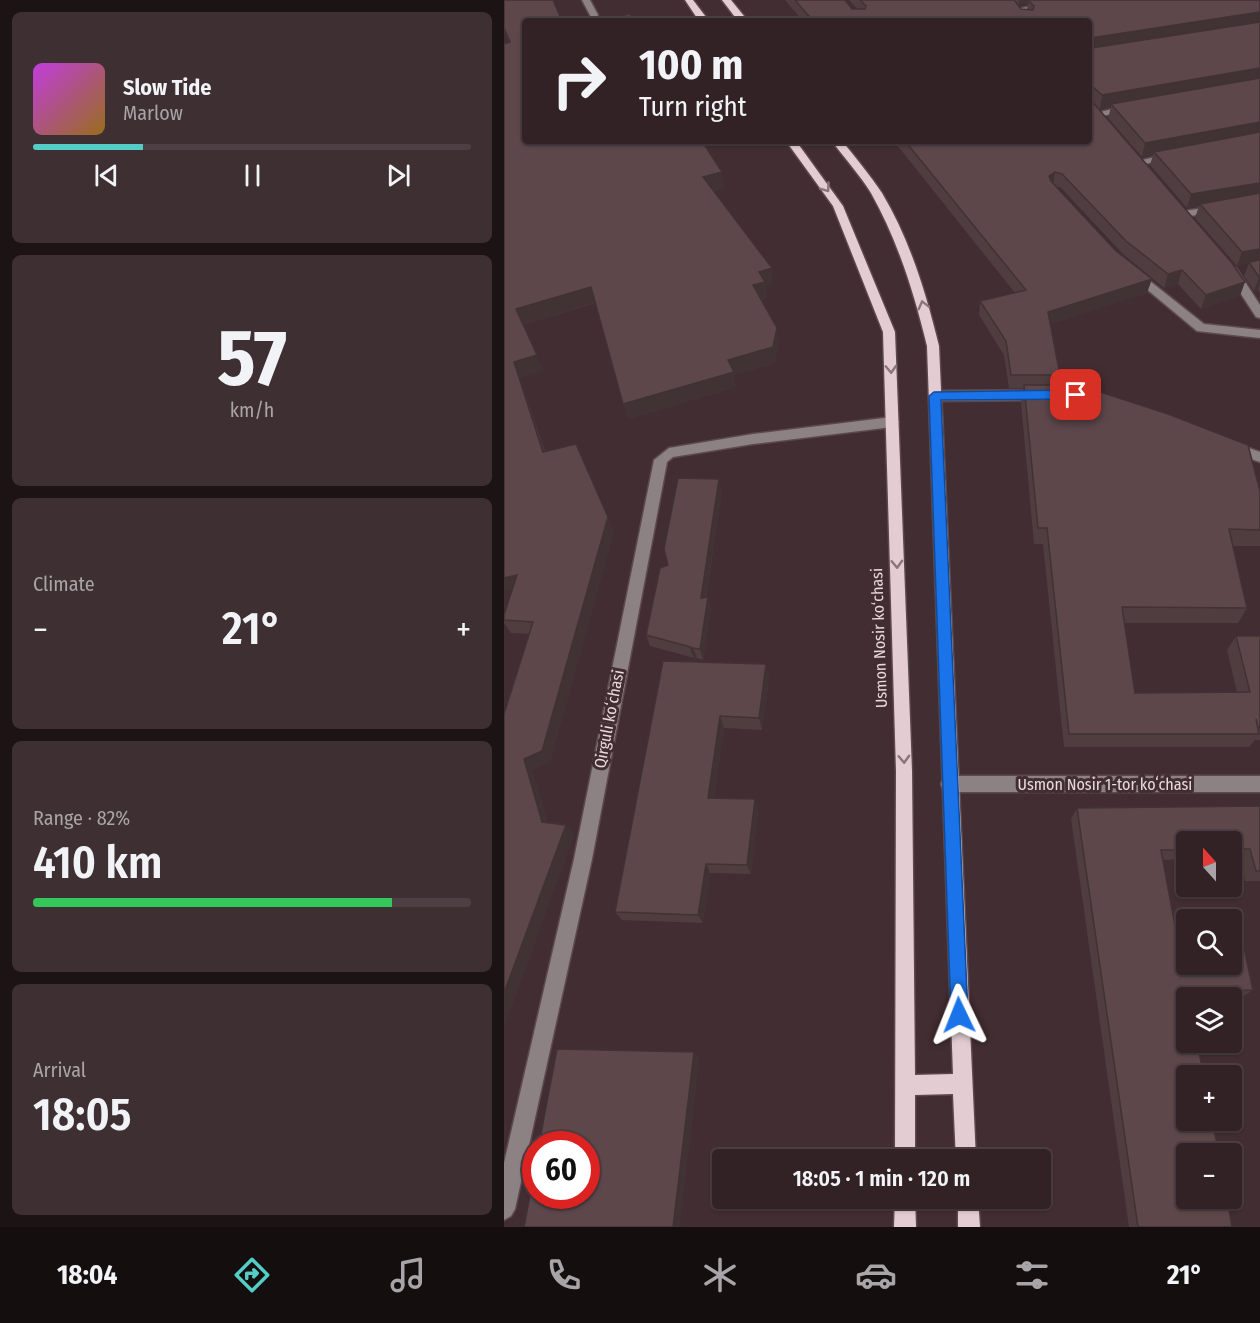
<!DOCTYPE html>
<html lang="en">
<head>
<meta charset="utf-8">
<style>
  :root { --surface:#322226; --page:#3d2f32; --text:#f1f3f6; --muted:#a8a4a7; --line:#4d3f43; --accent:#54cdc6 }
  body { margin:0; font-family:"Fira Sans Condensed",sans-serif; background:var(--page); color:var(--text); height:100vh; display:flex; flex-direction:column; font-size:22px; white-space:nowrap }
  * { box-sizing:border-box; margin:0 }
  p { font-size:20px; color:var(--muted) }
  .icon { flex:none; width:33px; height:33px; fill:none; stroke:currentColor; stroke-width:2; stroke-linecap:round; stroke-linejoin:round }
  .map { position:relative; flex:1; overflow:hidden }
  .panel { display:flex; flex-direction:column; gap:12px; padding:12px; background:#1c1315; width:504px }
  .panel>* { flex:none }
  .banner { position:absolute; left:18px; top:18px; width:570px; height:126px; border-radius:6px; box-shadow:0 2px 4px #0004,0 0 0 2px var(--line); background:#322226; color:var(--text); overflow:hidden }
  .needle { width:39px; rotate:339deg }
  .tools { position:absolute; left:672px; top:831px; display:grid; gap:12px }
  .tools a { display:grid; place-items:center; width:66px; height:66px; border-radius:6px; background:var(--surface); box-shadow:0 2px 4px #0004,0 0 0 2px var(--line); font-size:30px }
  .speed { position:absolute; left:18px; top:1131px; display:flex; gap:12px; font-size:30px; font-weight:700; text-align:center }
  .speed>* { display:grid; place-content:center; width:78px; height:78px; border-radius:50%; background:var(--surface); box-shadow:0 2px 4px #0004,0 0 0 2px var(--line); line-height:1 }
  .speed .limit { border:9px solid #d22; background:#fff; color:#111 }
  .pin { position:absolute; display:grid; place-items:center; width:51px; height:51px; color:#fff; margin:-26px; border-radius:12px; box-shadow:0 3px 9px #0006 }
  .me { position:absolute; width:66px; margin:-33px; rotate:358deg; stroke-linejoin:round; filter:drop-shadow(0 0 4px #0008) }
  .turn { display:flex; align-items:center; gap:21px; height:126px; padding:0 18px; font-size:27px }
  .turn .icon { width:78px; height:78px; stroke-width:2.5 }
  .turn b { display:block; font-size:42px; line-height:51px }
  .big { font-size:45px; font-weight:600; line-height:1.1 }
  .panel .card { flex:1; display:flex; flex-direction:column; justify-content:center; gap:9px; min-width:0; padding:0 21px; border-radius:9px; background:var(--page) }
  .panel .dial { align-items:center; gap:0 }
  .dial b { font-size:78px; line-height:1 }
  .song { display:flex; align-items:center; gap:18px }
  .cover { width:72px; height:72px; border-radius:9px; background:linear-gradient(135deg,hsl(290 70% 55%),hsl(40 70% 35%)) }
  .played { height:6px; border-radius:3px; background:linear-gradient(90deg,var(--accent) 25%,var(--line) 25%) }
  .keys { display:flex; justify-content:space-around; direction:ltr }
  .heat { display:flex; justify-content:space-between; align-items:center; font-size:33px; direction:ltr }
  .charge { height:9px; border-radius:4px; background:linear-gradient(90deg,#34c759 82%,var(--line) 0) }
  .trip { position:absolute; left:208px; top:1149px; width:339px; height:60px; border-radius:6px; background:var(--surface); box-shadow:0 2px 4px #0004,0 0 0 2px var(--line); font-weight:600; line-height:60px; text-align:center }
  .menu { display:flex; height:96px; justify-content:space-around; align-items:center; background:#140e0f; color:var(--muted) }
  .menu .icon { width:42px; height:42px }
  .menu .active { color:var(--accent) }
  .menu b { font-size:27px; color:var(--text) }
  main { display:flex; flex:1; min-height:0 }
  .map>svg:first-child { display:block }
  .lines { fill:none; stroke-linecap:round; stroke-linejoin:round }
  .minor-casing { stroke:#5d494d; stroke-width:3 }
  .major-casing { stroke:#5d494d; stroke-width:3 }
  .minor { fill:#8c8183; fill-rule:evenodd }
  .major { fill:#e4cdd2; fill-rule:evenodd }
  .wall { fill:#503d40 }
  .shaded-wall { fill:#413234 }
  .building { fill:#5d474b; stroke:#413234; stroke-width:1.5 }
  .oneway { stroke:#8b757a }
  .route { fill:#1a73e8; stroke:#114b97; stroke-width:1.5 }
  .labels { text-anchor:middle; dominant-baseline:central; stroke-width:6; stroke-linejoin:round; paint-order:stroke }
  .street-label { font-size:16px; fill:#e8dadd; stroke:#422d32 }
</style>
</head>
<body>
<main>
<section class="panel">
<div class="card">
<div class="song"><i class="cover"></i><div><b>Slow Tide</b><p>Marlow</p></div></div>
<div class="played"></div>
<div class="keys"><svg class="icon" aria-label="previous" viewBox="0 0 24 24"><path d="M18 5L8 12l10 7zM5 5v14"/></svg><svg class="icon" aria-label="pause" viewBox="0 0 24 24"><path d="M8 5v14M16 5v14"/></svg><svg class="icon" aria-label="next" viewBox="0 0 24 24"><path d="M6 5l10 7-10 7zM19 5v14"/></svg></div>
</div>
<div class="card dial"><b>57</b><p>km/h</p></div>
<div class="card"><p>Climate</p>
<div class="heat"><a>−</a><b class="big">21°</b><a>+</a></div>
</div>
<div class="card"><p>Range · 82%</p><b class="big">410 km</b><div class="charge"></div></div>
<div class="card"><p>Arrival</p><b class="big">18:05</b></div>
</section>
<div class="map">
<svg width="756" height="1227" viewBox="0 0 756 1227">
  <rect width="100%" height="100%" fill="#422d32"/>
  <g class="lines">
    <g class="minor-casing">
      <path id="minor" d="M 78,0 L 86,0 L 94,15 L 93,17 L 87,17 Z
        M 558,0 L 579,0 L 512,13 L 508,10 Z
        M 625,105 L 630,108 L 628,110 L 593,117 L 588,114 Z
        M 668,153 L 673,156 L 672,158 L 635,165 L 630,162 Z
        M 713,206 L 718,209 L 717,211 L 680,217 L 675,214 L 680,211 Z
        M 728,267 L 732,268 L 756,305 L 756,318 L 752,317 L 722,271 Z
        M 632,270 L 700,324 L 756,330 L 756,338 L 693,331 L 628,277 L 626,274 Z
        M 538,390 L 544,395 L 538,400 L 431,401 L 425,396 L 431,391 Z
        M 388,417 L 395,422 L 388,427 L 249,444 L 169,457 L 163,462 L 88,859 L 11,1209 L 7,1216 L 0,1220 L 0,1163 L 70,859 L 150,460 L 165,448 L 249,434 Z
        M 728,442 L 756,452 L 756,462 L 723,451 L 721,447 Z
        M 445,776 L 756,776 L 756,792 L 445,792 L 439,790 L 437,784 L 439,778 Z"/>
    </g>
    <g class="major-casing">
      <path id="major" d="M 181,0 L 189,0 L 205,21 L 195,21 Z
        M 218,0 L 227,0 L 244,21 L 234,21 Z
        M 282,141 L 292,141 L 339,206 L 391,332 L 408,771 L 411,1075 L 449,1074 L 423,346 C 410,293 394,241 367,193 C 356,175 341,159 328,141 L 338,141 C 352,158 366,175 378,193 C 406,240 422,293 435,346 L 472,1160 L 452,1160 L 449,1094 L 411,1095 L 411,1160 L 391,1160 L 392,771 L 379,332 L 329,206 Z
        M 391,1198 L 411,1198 L 412,1227 L 390,1227 Z
        M 454,1198 L 474,1198 L 476,1227 L 454,1227 Z"/>
    </g>
    <use href="#minor" class="minor"/>
    <use href="#major" class="major"/>
  </g>
  <path class="wall" d="M 0,0 L 21,21 L 202,146 L 220,188 L 210,191 L 269,284 L 262,286 L 263,298 L 257,299 L 273,328 L 274,344 L 271,363 L 230,375 L 232,387 L 124,419 L 91,303 L 19,325 L 39,370 L 16,378 L 41,451 L 110,531 L 46,762 L 28,770 L 44,823 L 70,834 L 0,1027 L 25,634 L 7,633 L 0,623 L 0,615 L 8,591 L 5,43 L 0,31 Z
    M 281,0 L 341,0 L 348,9 L 353,9 L 345,0 L 510,0 L 517,9 L 523,9 L 524,3 L 515,5 L 510,0 L 756,0 L 756,293 L 754,290 L 750,291 L 740,276 L 745,263 L 733,266 L 691,218 L 695,206 L 683,208 L 646,165 L 649,155 L 638,157 L 604,118 L 607,107 L 596,109 L 592,106 L 736,296 L 697,309 L 674,284 L 660,288 L 619,254 L 556,187 L 552,187 L 643,293 L 547,324 L 556,375 L 554,385 L 756,491 L 756,546 L 729,546 L 743,608 L 734,623 L 620,623 L 631,693 L 733,692 L 723,650 L 732,636 L 756,636 L 756,740 L 751,740 L 745,747 L 560,747 L 539,544 L 530,544 L 517,403 L 519,388 L 505,388 L 500,355 L 475,315 L 476,301 L 511,293 L 393,145 L 393,141 L 585,141 L 585,21 L 299,21 Z
    M 218,491 L 202,598 L 204,597 L 207,609 L 199,660 L 193,658 L 192,662 L 265,677 L 258,730 L 220,728 L 210,798 L 254,810 L 247,874 L 206,873 L 199,923 L 118,920 L 111,912 L 191,662 L 190,658 L 146,646 L 142,635 L 164,565 Z
    M 756,806 L 756,881 L 741,881 L 736,858 L 728,859 L 728,842 L 682,842 L 682,859 L 658,860 L 672,931 L 749,990 L 738,997 L 682,998 L 728,1227 L 625,1227 L 567,819 L 573,808 Z"/>
  <path class="shaded-wall" d="M 515,0 L 524,0 L 524,3 L 515,5 Z
    M 756,12 L 756,24 L 585,52 L 587,38 Z
    M 756,68 L 756,82 L 607,104 L 607,107 L 596,109 L 598,95 Z
    M 756,122 L 756,136 L 650,152 L 649,155 L 638,157 L 641,143 Z
    M 218,172 L 220,188 L 202,193 L 199,177 Z
    M 551,172 L 549,186 L 545,176 Z
    M 756,183 L 756,197 L 696,204 L 695,206 L 683,208 L 687,194 Z
    M 756,249 L 756,261 L 745,262 L 745,263 L 733,266 L 738,252 Z
    M 268,268 L 269,284 L 262,286 L 263,298 L 252,300 L 249,285 L 255,272 Z
    M 678,270 L 674,284 L 660,288 L 664,274 Z
    M 755,277 L 756,277 L 756,284 L 754,290 L 750,291 Z
    M 648,279 L 643,293 L 542,326 L 544,312 Z
    M 741,282 L 736,296 L 697,309 L 702,295 Z
    M 87,287 L 92,302 L 19,325 L 12,309 Z
    M 273,328 L 274,344 L 271,363 L 230,375 L 232,387 L 124,419 L 119,404 L 224,360 Z
    M 33,355 L 39,370 L 16,378 L 45,466 L 39,452 L 10,362 Z
    M 215,479 L 218,491 L 200,609 L 197,598 Z
    M 104,517 L 110,531 L 46,762 L 28,770 L 47,831 L 38,822 L 20,759 Z
    M 13,575 L 21,589 L 0,592 L 0,578 Z
    M 204,597 L 207,609 L 199,660 L 196,649 Z
    M 189,648 L 193,658 L 192,663 L 188,653 Z
    M 262,664 L 265,677 L 258,730 L 255,718 Z
    M 216,716 L 220,728 L 209,808 L 204,798 Z
    M 251,799 L 254,810 L 247,874 L 243,865 Z
    M 62,825 L 70,834 L 0,1027 L 0,993 Z
    M 202,864 L 206,873 L 199,923 L 194,915 Z
    M 190,1052 L 196,1056 L 176,1227 L 169,1227 Z"/>
  <path class="building" d="M 0,0 L 49,0 L 58,21 L 21,21 L 21,141 L 198,141 L 218,172 L 199,177 L 268,268 L 255,272 L 261,282 L 249,285 L 273,328 L 269,347 L 224,360 L 230,372 L 119,404 L 87,287 L 12,309 L 33,355 L 10,362 L 39,452 L 72,444 L 104,517 L 38,751 L 20,759 L 38,822 L 62,825 L 0,993 L 0,714 L 29,622 L 0,620 L 0,615 L 13,575 L 0,578 L 0,44 L 6,42 L 0,28 Z
    M 291,0 L 341,0 L 348,9 L 361,9 L 362,6 L 356,0 L 510,0 L 517,9 L 529,10 L 530,6 L 524,0 L 756,0 L 756,12 L 587,38 L 585,46 L 588,48 L 756,22 L 756,68 L 598,95 L 588,86 L 586,99 L 728,263 L 741,282 L 702,295 L 678,270 L 664,274 L 622,241 L 558,174 L 551,172 L 545,176 L 547,181 L 611,250 L 648,279 L 544,312 L 556,375 L 507,375 L 502,341 L 476,301 L 522,290 L 401,141 L 585,141 L 585,21 L 309,21 Z
    M 126,14 L 131,21 L 92,21 Z
    M 756,78 L 756,122 L 641,143 L 607,104 Z
    M 756,132 L 756,183 L 687,194 L 650,152 Z
    M 756,193 L 756,249 L 738,252 L 696,204 Z
    M 756,260 L 756,277 L 755,277 L 745,262 Z
    M 520,385 L 575,385 L 664,414 L 744,445 L 756,491 L 756,530 L 725,529 L 743,608 L 618,607 L 631,693 L 746,692 L 732,636 L 756,636 L 756,727 L 754,727 L 752,719 L 755,734 L 565,734 L 543,528 L 534,528 Z
    M 174,478 L 215,479 L 197,598 L 204,597 L 196,649 L 189,648 L 188,653 L 187,647 L 142,635 L 156,568 L 164,565 L 160,549 Z
    M 159,661 L 262,664 L 255,718 L 216,716 L 204,798 L 251,799 L 243,865 L 202,864 L 194,915 L 111,912 Z
    M 756,806 L 756,871 L 752,871 L 746,849 L 728,849 L 728,842 L 682,842 L 682,850 L 657,850 L 672,931 L 682,931 L 682,964 L 728,964 L 728,930 L 736,929 L 749,990 L 684,993 L 685,998 L 682,998 L 682,1042 L 693,1042 L 700,1076 L 682,1076 L 682,1120 L 708,1120 L 715,1154 L 682,1154 L 682,1198 L 723,1198 L 728,1227 L 634,1227 L 573,808 Z
    M 53,1049 L 190,1052 L 169,1227 L 20,1227 L 32,1164 L 32,1196 L 82,1196 L 82,1144 L 35,1144 Z"/>
  <defs><path id="oneway-chevron" d="M-2-3.5L2.5 0L-2 3.5" fill="none" stroke-width="1.6" stroke-linecap="round" stroke-linejoin="round" transform="scale(1.5)"/></defs>
  <g class="oneway">
    <use href="#oneway-chevron" transform="translate(322 188) rotate(54)"/>
    <use href="#oneway-chevron" transform="translate(419 305) rotate(-104)"/>
    <use href="#oneway-chevron" transform="translate(387 369) rotate(88)"/>
    <use href="#oneway-chevron" transform="translate(393 564) rotate(88)"/>
    <use href="#oneway-chevron" transform="translate(400 759) rotate(88)"/>
  </g>
  <path class="route" d="M 572,390 L 578,395 L 572,399 L 437,400 L 464,1015 L 461,1021 L 455,1023 L 449,1021 L 447,1015 L 425,396 L 430,392 Z"/>
  <g class="labels">
    <g class="street-label">
      <text transform="translate(375 638) rotate(-92)">Usmon Nosir ko‘chasi</text>
      <text transform="translate(105 719) rotate(-79)">Qirguli koʻchasi</text>
      <text x="601" y="784">Usmon Nosir 1-tor koʻchasi</text>
    </g>
  </g>
</svg>
<div class="tools">
<a><svg class="needle" viewBox="-14 -14 28 28"><path d="M0-13l5 13h-10z" fill="#e53935"/><path d="M0 13l5-13h-10z" fill="#a8a4a7"/></svg></a>
<a><svg class="icon" aria-label="search" viewBox="0 0 24 24"><circle cx="10" cy="10" r="6"/><path d="M15 15l6 6"/></svg></a>
<a><svg class="icon" aria-label="layers" viewBox="0 0 24 24"><path d="M12 4l9 5-9 5-9-5zM3 14l9 5 9-5"/></svg></a>
<a>+</a>
<a>−</a>
</div>
<div class="speed"><div class="limit">60</div></div>
<div class="pin" style="left:572px;top:395px;background:#d93025"><svg class="icon" aria-label="arrive" viewBox="0 0 24 24"><path d="M6 21V4h12l-3 4 3 4H6"/></svg></div>
<svg class="me" style="left:455px;top:1015px" viewBox="-20 -20 40 40"><path d="M0-17L14 15 0 8-14 15z" fill="#1a73e8" stroke="#fff" stroke-width="4"/></svg>
<div class="trip">18:05 · 1 min · 120 m</div>
<div class="banner">
<div class="turn"><svg class="icon" aria-label="right" viewBox="0 0 24 24"><path d="M7 20v-9h11M14 6l5 5-5 5"/></svg><div><b>100 m</b>Turn right</div></div>
</div>
</div>
</main>
<nav class="menu">
<b>18:04</b>
<svg class="icon active" aria-label="directions" viewBox="0 0 24 24"><path d="M12 3l9 9-9 9-9-9zM9 14v-3h6M13 9l2 2-2 2"/></svg>
<svg class="icon" aria-label="music" viewBox="0 0 24 24"><path d="M9 18V5l10-2v13"/><circle cx="6" cy="18" r="3"/><circle cx="16" cy="16" r="3"/></svg>
<svg class="icon" aria-label="phone" viewBox="0 0 24 24"><path d="M5 4h4l2 5-3 2q2 4 5 5l2-3 5 2v4C11 20 4 13 5 4z"/></svg>
<svg class="icon" aria-label="climate" viewBox="0 0 24 24"><path d="M12 3v18M4 7l16 10M4 17L20 7"/></svg>
<svg class="icon" aria-label="car" viewBox="0 0 24 24"><path d="M5 17H2v-5l4-1 3-4h7l3 4 3 1v5h-3M9 17h6M6 11h13"/><circle cx="7" cy="17" r="2"/><circle cx="17" cy="17" r="2"/></svg>
<svg class="icon" aria-label="filters" viewBox="0 0 24 24"><path d="M4 7h16M4 17h16"/><circle cx="9" cy="7" r="2"/><circle cx="15" cy="17" r="2"/></svg>
<b>21°</b>
</nav>
</body>
</html>
